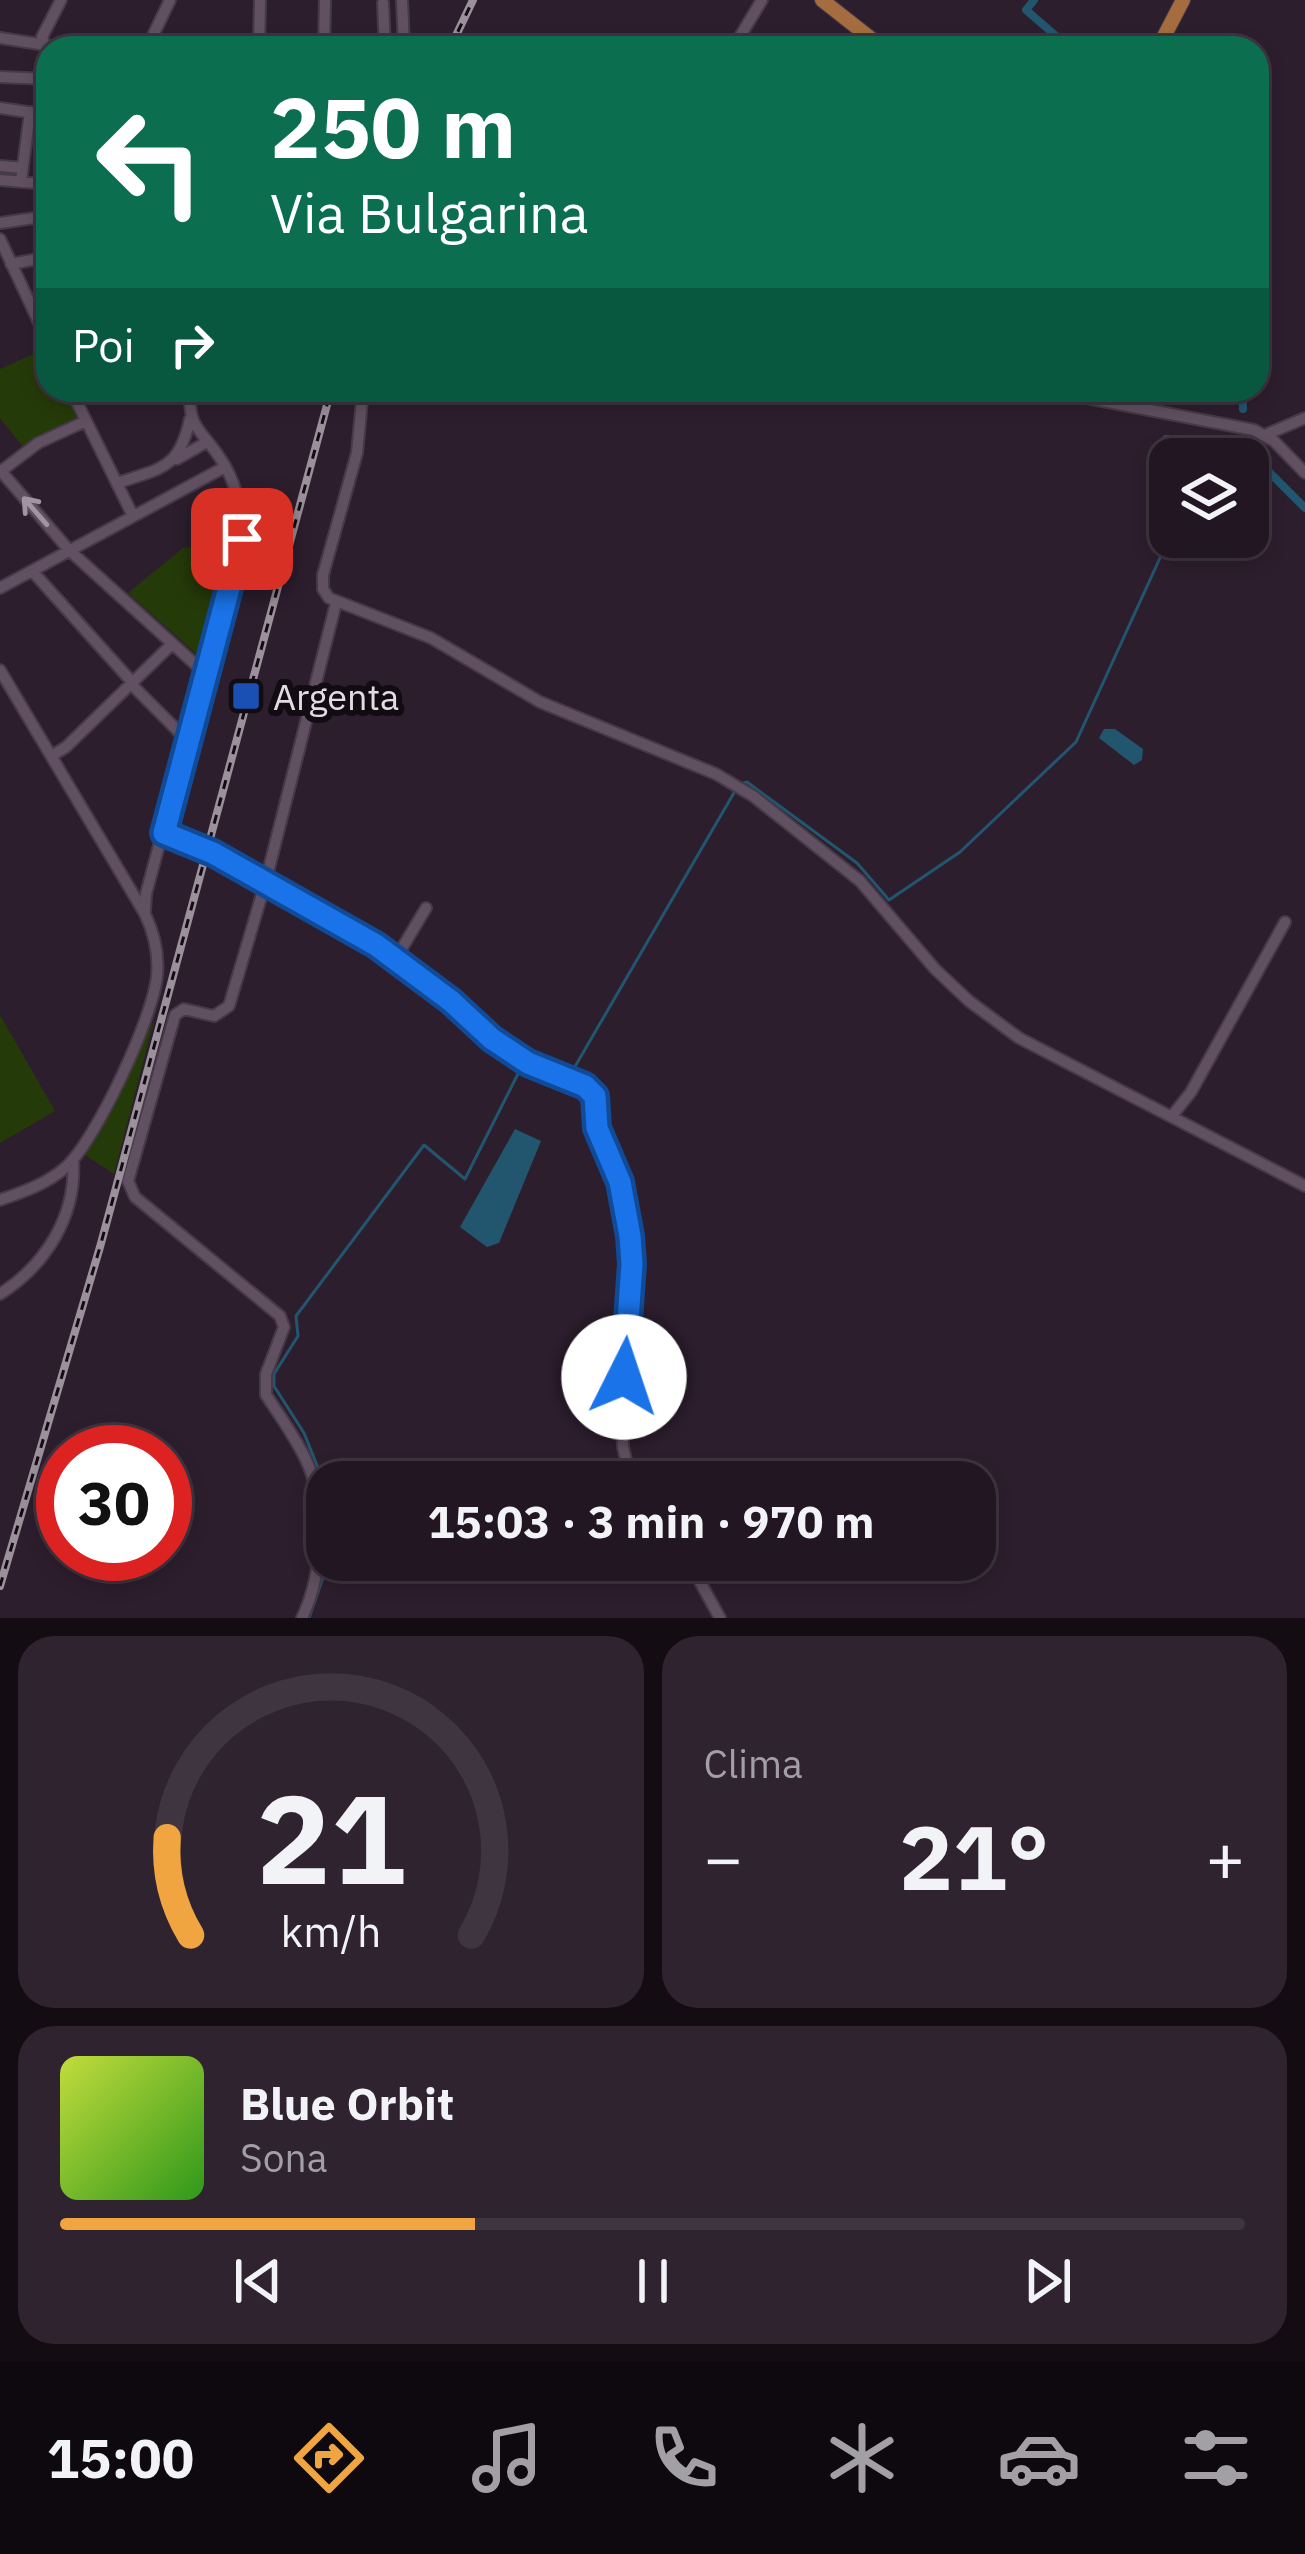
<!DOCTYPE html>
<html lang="it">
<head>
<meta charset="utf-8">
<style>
  :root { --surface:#221622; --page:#2e232f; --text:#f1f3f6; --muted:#a29fa5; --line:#3f3540; --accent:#f1a540 }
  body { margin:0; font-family:"IBM Plex Sans",sans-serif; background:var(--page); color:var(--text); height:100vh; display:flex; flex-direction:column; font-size:45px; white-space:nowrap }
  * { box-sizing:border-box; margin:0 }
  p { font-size:39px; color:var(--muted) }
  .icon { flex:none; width:66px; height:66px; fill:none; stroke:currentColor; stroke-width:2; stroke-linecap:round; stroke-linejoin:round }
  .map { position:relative; height:1618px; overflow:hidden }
  .panel { display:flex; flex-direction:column; gap:18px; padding:18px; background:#130c13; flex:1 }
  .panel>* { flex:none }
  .top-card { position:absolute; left:36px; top:36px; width:1233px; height:366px; border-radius:36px; box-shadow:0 6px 18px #0003,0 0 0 3px var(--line); background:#0b6e4f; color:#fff; overflow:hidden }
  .fabs { position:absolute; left:1149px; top:438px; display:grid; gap:24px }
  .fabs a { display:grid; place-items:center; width:120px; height:120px; border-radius:24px; background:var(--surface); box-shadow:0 6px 18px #0003,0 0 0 3px var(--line); font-size:60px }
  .speed { position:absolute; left:36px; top:1425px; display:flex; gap:24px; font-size:60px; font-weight:700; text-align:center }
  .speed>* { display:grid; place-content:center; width:156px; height:156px; border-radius:50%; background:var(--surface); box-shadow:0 6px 18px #0003,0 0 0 3px var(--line); line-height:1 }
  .speed .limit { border:18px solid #d22; background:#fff; color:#111 }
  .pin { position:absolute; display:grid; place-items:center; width:102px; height:102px; color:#fff; margin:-51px; border-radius:24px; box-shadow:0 6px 18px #0006 }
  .me { position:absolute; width:132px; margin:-66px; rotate:4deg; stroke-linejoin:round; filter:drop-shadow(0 0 9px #0008) }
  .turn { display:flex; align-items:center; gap:42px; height:252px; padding:0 36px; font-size:54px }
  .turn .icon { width:156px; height:156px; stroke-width:2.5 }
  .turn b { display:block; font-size:84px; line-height:102px }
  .then { display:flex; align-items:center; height:114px; padding:0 36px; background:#0003; gap:24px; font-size:45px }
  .big { font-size:90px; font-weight:700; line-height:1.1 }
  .panel .widget { flex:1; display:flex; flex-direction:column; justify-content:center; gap:18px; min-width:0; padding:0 42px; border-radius:36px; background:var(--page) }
  .panel .dial { align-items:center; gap:0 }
  .dial svg { height:312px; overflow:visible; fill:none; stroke:var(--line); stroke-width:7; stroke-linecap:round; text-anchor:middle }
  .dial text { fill:var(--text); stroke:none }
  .song { display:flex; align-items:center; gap:36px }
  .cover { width:144px; height:144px; border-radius:18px; background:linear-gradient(135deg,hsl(70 70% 55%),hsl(110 70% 35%)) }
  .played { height:12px; border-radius:6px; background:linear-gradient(90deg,var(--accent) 35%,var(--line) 35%) }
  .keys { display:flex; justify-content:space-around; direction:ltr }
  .heat { display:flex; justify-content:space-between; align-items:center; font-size:66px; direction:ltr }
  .panel .tiles { flex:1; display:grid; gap:18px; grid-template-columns:1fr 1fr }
  .widget:last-child { grid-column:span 2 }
  .trip { position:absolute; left:306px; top:1461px; width:690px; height:120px; border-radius:36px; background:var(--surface); box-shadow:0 6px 18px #0003,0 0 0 3px var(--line); font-weight:700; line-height:120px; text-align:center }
  .dock { display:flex; height:192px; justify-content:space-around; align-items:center; background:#0e090e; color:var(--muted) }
  .dock .icon { width:84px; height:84px }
  .dock .active { color:var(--accent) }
  .dock b { font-size:54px; color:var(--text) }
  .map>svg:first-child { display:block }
  .green { fill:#253a09 }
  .water { fill:#22566f }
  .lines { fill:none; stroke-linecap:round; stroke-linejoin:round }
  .stream { stroke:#22566f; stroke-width:3 }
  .canal { stroke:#22566f; stroke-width:8 }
  .minor-casing { stroke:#473a48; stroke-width:14 }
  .major-casing { stroke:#473a48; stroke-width:16 }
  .minor { stroke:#615061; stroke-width:10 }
  .major { stroke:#a56d3f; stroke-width:14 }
  .rail-casing { stroke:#9c909d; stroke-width:8 }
  .rail { stroke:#110b12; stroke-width:3; stroke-dasharray:9; stroke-linecap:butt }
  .oneway { stroke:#a295a3 }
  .route-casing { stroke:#114b97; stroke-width:30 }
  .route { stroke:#1a73e8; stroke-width:21 }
  .transit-dot { fill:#1a4fb4; stroke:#110b12; stroke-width:4.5 }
  .labels { text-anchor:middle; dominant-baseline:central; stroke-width:12; stroke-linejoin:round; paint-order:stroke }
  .poi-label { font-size:36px; fill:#e4dae5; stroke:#110b12; text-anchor:start }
</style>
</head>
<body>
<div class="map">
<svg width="1305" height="1618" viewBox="0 0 1305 1618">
  <rect width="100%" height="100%" fill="#2d1e2e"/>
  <path class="green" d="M 47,348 L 48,390 L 67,390 L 82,419 L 25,449 L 0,418 L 0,369 Z
    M 236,543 L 204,661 L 128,593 L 183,548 Z
    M 0,1015 L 55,1111 L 0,1143 Z
    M 154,1020 L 114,1174 L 82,1153 Z"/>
  <path class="water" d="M 1104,729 L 1115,729 L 1143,749 L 1142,760 L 1134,765 L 1099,738 Z
    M 515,1129 L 541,1141 L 499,1243 L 487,1247 L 460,1227 Z"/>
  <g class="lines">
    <path class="stream" d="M 1205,459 L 1212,444
      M 741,784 L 747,782 L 857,863 L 889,900 L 960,852 L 1076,742 L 1170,536
      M 327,1490 L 304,1433 L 274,1386 L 274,1374 L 298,1336 L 296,1316 L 424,1145 L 465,1179 L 530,1050 L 573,1070 L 735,791
      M 309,1618 L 325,1572 L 327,1532"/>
    <path class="canal" d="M 1034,0 L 1026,10 L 1070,48
      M 1242,390 L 1243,409
      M 1166,439 L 1236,446 L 1256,459 L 1305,508"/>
    <g class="minor-casing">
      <path id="minor" d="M 402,0 L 404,48
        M 383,3 L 385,48
        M 0,38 L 65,48
        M 147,48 L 170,0
        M 259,48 L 260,0
        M 324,48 L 325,0
        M 733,48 L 762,0
        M 48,54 L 42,37 L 61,0
        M 0,77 L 48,79
        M 0,108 L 48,115
        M 0,166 L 23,168
        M 0,180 L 48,184
        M 21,182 L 30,112
        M 0,223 L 48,216
        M 0,239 L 48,342
        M 11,264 L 48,257
        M 71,390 L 132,514
        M 363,390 L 357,453 L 323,575 L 323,589 L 329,598 L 431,638 L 540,702 L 716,774 L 753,796 L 860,881 L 935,969 L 969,1001 L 1019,1038 L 1305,1186
        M 1045,390 L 1254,430 L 1274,441 L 1305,473
        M 1265,435 L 1305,418
        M 177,459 L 207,442
        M 0,470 L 69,550 L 206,674
        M 0,472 L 38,443 L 86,421
        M 117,483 C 162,468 179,469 190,419
        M 33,572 L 133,683
        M 0,588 L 225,467
        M 0,670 L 145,914 C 154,933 159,955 157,976 C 153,1018 96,1140 66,1167 C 47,1184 23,1192 0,1200
        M 131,684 L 188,741
        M 53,755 L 66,747 L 172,644
        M 164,833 L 213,853 L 376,945 L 451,1001 L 492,1039 L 528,1063 L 585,1086 L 595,1096 L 597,1128 L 620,1182 L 630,1236 L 630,1299 L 621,1410 L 623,1447 L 631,1482
        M 145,911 L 146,894 L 243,531 C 242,507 234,478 220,458 C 201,429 188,429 190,390
        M 395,960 L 426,908
        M 1172,1116 L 1191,1092 L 1285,922
        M 0,1294 C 46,1265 77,1215 73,1160
        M 688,1560 L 720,1618
        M 302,1618 C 323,1574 327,1505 306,1460 C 295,1437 280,1416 266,1395 L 266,1374 L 284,1327 L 280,1316 L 135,1197 L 128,1181 L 175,1015 L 184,1009 L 214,1016 L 229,1006 L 265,884 L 336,603"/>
    </g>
    <g class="major-casing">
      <path id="major" d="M 822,0 L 883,48
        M 1158,48 L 1183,0"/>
    </g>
    <use href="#minor" class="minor"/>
    <use href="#major" class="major"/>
    <g class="rail-casing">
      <path id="rail" d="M 450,48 L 473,0
        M 0,1586 L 100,1247 L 331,390"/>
    </g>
    <use href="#rail" class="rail"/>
  </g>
  <defs><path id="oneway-shaft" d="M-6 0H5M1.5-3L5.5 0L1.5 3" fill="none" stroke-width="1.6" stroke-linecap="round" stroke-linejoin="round" transform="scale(3)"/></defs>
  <use class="oneway" href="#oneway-shaft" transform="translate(35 511) rotate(-131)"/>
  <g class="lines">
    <g class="route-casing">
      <path id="route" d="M 242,539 L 164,833 L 213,853 L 376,945 L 451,1001 L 492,1039 L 528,1063 L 585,1086 L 595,1096 L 597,1128 L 620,1182 L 630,1236 L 632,1264 L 624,1377"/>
    </g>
    <use href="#route" class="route"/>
  </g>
  <rect class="transit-dot" x="231" y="681" width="30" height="30" rx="6"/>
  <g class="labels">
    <g class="poi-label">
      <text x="273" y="696">Argenta</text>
    </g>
  </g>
</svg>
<div class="fabs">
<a><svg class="icon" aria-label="layers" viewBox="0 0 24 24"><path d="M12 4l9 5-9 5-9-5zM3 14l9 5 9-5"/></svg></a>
</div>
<div class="speed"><div class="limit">30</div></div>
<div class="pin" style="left:242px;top:539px;background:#d93025"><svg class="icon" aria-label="arrive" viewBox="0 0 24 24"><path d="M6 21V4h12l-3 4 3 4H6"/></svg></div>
<svg class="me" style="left:624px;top:1377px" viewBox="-20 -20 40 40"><circle r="19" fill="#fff"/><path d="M0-13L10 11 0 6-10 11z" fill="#1a73e8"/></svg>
<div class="trip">15:03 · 3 min · 970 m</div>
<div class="top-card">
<div class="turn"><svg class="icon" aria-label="left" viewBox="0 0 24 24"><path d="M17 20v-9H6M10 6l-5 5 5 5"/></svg><div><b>250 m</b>Via Bulgarina</div></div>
<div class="then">Poi<svg class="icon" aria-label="right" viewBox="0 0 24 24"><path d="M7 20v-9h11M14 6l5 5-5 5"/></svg></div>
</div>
</div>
<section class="panel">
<div class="tiles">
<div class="widget dial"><svg viewBox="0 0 100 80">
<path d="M14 69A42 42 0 1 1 86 69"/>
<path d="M14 69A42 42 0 0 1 8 44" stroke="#f1a540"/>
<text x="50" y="56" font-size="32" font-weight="700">21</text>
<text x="50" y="72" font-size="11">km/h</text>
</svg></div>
<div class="widget"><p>Clima</p>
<div class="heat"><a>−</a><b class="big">21°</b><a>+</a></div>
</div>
<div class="widget">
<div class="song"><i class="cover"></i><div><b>Blue Orbit</b><p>Sona</p></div></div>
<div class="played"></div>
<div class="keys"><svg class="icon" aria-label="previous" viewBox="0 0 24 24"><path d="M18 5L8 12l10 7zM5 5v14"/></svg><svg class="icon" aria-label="pause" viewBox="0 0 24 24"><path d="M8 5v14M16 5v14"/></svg><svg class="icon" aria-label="next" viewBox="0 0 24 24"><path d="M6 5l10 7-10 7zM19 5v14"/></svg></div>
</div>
</div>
</section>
<nav class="dock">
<b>15:00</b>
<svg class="icon active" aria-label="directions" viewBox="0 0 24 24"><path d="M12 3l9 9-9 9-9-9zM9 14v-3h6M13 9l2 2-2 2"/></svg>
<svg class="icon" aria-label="music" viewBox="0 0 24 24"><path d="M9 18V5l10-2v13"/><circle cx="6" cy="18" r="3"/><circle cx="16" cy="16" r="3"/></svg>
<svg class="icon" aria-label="phone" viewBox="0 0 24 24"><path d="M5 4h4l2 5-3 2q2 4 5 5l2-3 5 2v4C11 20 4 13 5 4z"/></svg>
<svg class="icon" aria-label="climate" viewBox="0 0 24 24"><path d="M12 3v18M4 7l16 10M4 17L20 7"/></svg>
<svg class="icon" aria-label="car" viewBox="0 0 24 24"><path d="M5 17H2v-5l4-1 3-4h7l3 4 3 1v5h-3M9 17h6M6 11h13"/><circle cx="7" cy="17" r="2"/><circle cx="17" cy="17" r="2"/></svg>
<svg class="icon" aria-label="filters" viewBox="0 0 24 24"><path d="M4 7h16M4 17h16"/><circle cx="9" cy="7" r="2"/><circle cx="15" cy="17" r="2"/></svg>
</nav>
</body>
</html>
